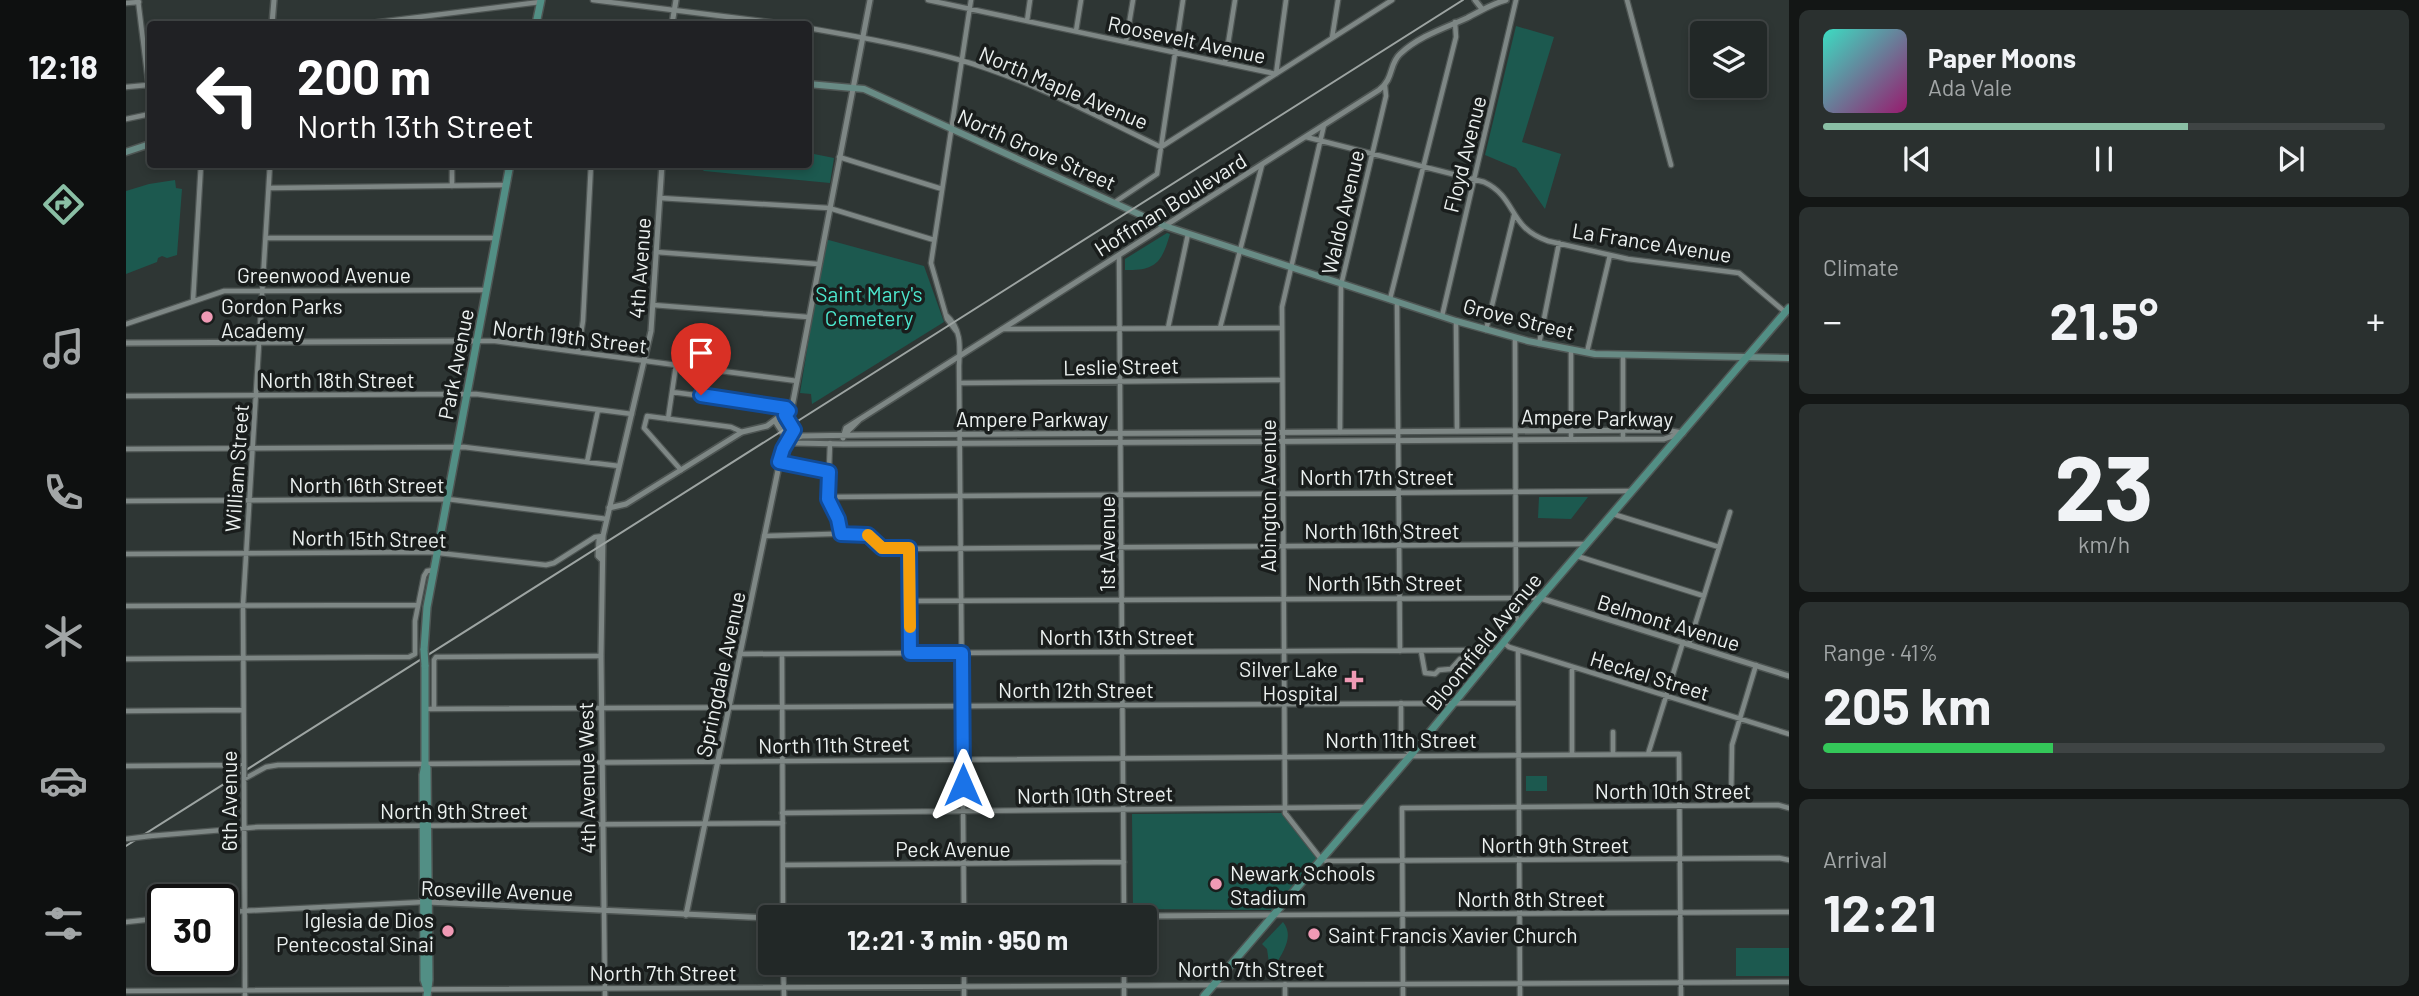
<!DOCTYPE html>
<html lang="en">
<head>
<meta charset="utf-8">
<style>
  :root { --surface:#222827; --page:#2a302f; --text:#f1f3f6; --muted:#a2a6a7; --line:#3f4444; --accent:#8abfa5 }
  body { margin:0; font-family:Barlow,sans-serif; background:var(--page); color:var(--text); height:100vh; display:flex; flex-direction:column; font-size:26px; white-space:nowrap }
  * { box-sizing:border-box; margin:0 }
  p { font-size:23px; color:var(--muted) }
  .icon { flex:none; width:38px; height:38px; fill:none; stroke:currentColor; stroke-width:2; stroke-linecap:round; stroke-linejoin:round }
  .map { position:relative; flex:1; overflow:hidden }
  .side { display:flex; flex-direction:column; gap:10px; padding:10px; background:#131615; width:630px }
  .side>* { flex:none }
  .guide { position:absolute; left:21px; top:21px; width:665px; height:147px; border-radius:7px; box-shadow:0 4px 10px #0003,0 0 0 2px var(--line); background:#202124; color:#fff; overflow:hidden }
  .fabs { position:absolute; left:1564px; top:21px; display:grid; gap:14px }
  .fabs a { display:grid; place-items:center; width:77px; height:77px; border-radius:7px; background:var(--surface); box-shadow:0 4px 10px #0003,0 0 0 2px var(--line); font-size:35px }
  .speed { position:absolute; left:21px; top:884px; display:flex; gap:14px; font-size:35px; font-weight:700; text-align:center }
  .speed>* { display:grid; place-content:center; width:91px; height:91px; border-radius:50%; background:var(--surface); box-shadow:0 4px 10px #0003,0 0 0 2px var(--line); line-height:1 }
  .speed .limit { border:4px solid #111; border-radius:10px; background:#fff; color:#111 }
  .pin { position:absolute; display:grid; place-items:center; width:60px; height:60px; color:#fff; margin:-72px -30px; border-radius:50% 50% 50% 0; rotate:-45deg; box-shadow:0 0 7px #0007 }
  .pin .icon { rotate:45deg }
  .me { position:absolute; width:77px; margin:-38px; rotate:0deg; stroke-linejoin:round; filter:drop-shadow(0 0 5px #0008) }
  .turn { display:flex; align-items:center; gap:24px; height:147px; padding:0 35px; font-size:32px }
  .turn .icon { width:91px; height:91px; stroke-width:2.5 }
  .turn b { display:block; font-size:49px; line-height:60px }
  .big { font-size:52px; font-weight:700; line-height:1.1 }
  .side .tile { flex:1; display:flex; flex-direction:column; justify-content:center; gap:10px; min-width:0; padding:0 24px; border-radius:10px; background:var(--page) }
  .side .dial { align-items:center; gap:0 }
  .dial b { font-size:91px; line-height:1 }
  .song { display:flex; align-items:center; gap:21px }
  .cover { width:84px; height:84px; border-radius:10px; background:linear-gradient(135deg,hsl(170 70% 55%),hsl(320 70% 35%)) }
  .played { height:7px; border-radius:4px; background:linear-gradient(90deg,var(--accent) 65%,var(--line) 65%) }
  .keys { display:flex; justify-content:space-around; direction:ltr }
  .heat { display:flex; justify-content:space-between; align-items:center; font-size:38px; direction:ltr }
  .charge { height:10px; border-radius:5px; background:linear-gradient(90deg,#34c759 41%,var(--line) 0) }
  .trip { position:absolute; left:632px; top:905px; width:399px; height:70px; border-radius:7px; background:var(--surface); box-shadow:0 4px 10px #0003,0 0 0 2px var(--line); font-weight:700; line-height:70px; text-align:center }
  main { display:flex; flex:1; min-height:0 }
  .tab-bar { display:flex; flex-direction:column; width:126px; justify-content:space-around; align-items:center; background:#0e1010; color:var(--muted) }
  .tab-bar .icon { width:49px; height:49px }
  .tab-bar .on { color:var(--accent) }
  .tab-bar b { font-size:32px; color:var(--text) }
  .map>svg:first-child { display:block }
  .green { fill:#1c594f }
  .lines { fill:none; stroke-linecap:round; stroke-linejoin:round }
  .minor-casing { stroke:#4e5553; stroke-width:7 }
  .tertiary-casing { stroke:#4e5553; stroke-width:8 }
  .secondary-casing { stroke:#4e5553; stroke-width:9 }
  .primary-casing { stroke:#4e5553; stroke-width:10 }
  .minor { stroke:#7e8785; stroke-width:4.5 }
  .tertiary { stroke:#7e8785; stroke-width:5 }
  .secondary { stroke:#688b85; stroke-width:6 }
  .primary { stroke:#528f85; stroke-width:7 }
  .rail { stroke:#9da4a2; stroke-width:2 }
  .minor-bridge-casing { stroke:#4e5553; stroke-width:7; stroke-linecap:butt }
  .primary-bridge-casing { stroke:#4e5553; stroke-width:10; stroke-linecap:butt }
  .minor-bridge { stroke:#7e8785; stroke-width:4.5 }
  .primary-bridge { stroke:#528f85; stroke-width:7 }
  .route-casing { stroke:#114b97; stroke-width:18 }
  .route { stroke:#1a73e8; stroke-width:12 }
  .slow { stroke:#f59e0b; stroke-width:12 }
  .poi-dot { fill:#f09ab5; stroke:#191d1c; stroke-width:2.5 }
  .labels { text-anchor:middle; dominant-baseline:central; stroke-width:7; stroke-linejoin:round; paint-order:stroke }
  .street-label { font-size:21px; fill:#ecf1f0; stroke:#191d1c }
  .park-label { font-size:21px; fill:#4ce6cd; stroke:#191d1c }
  .poi-label { font-size:21px; fill:#ecf1f0; stroke:#191d1c; text-anchor:start }
</style>
</head>
<body>
<main>
<nav class="tab-bar">
<b>12:18</b>
<svg class="icon on" aria-label="directions" viewBox="0 0 24 24"><path d="M12 3l9 9-9 9-9-9zM9 14v-3h6M13 9l2 2-2 2"/></svg>
<svg class="icon" aria-label="music" viewBox="0 0 24 24"><path d="M9 18V5l10-2v13"/><circle cx="6" cy="18" r="3"/><circle cx="16" cy="16" r="3"/></svg>
<svg class="icon" aria-label="phone" viewBox="0 0 24 24"><path d="M5 4h4l2 5-3 2q2 4 5 5l2-3 5 2v4C11 20 4 13 5 4z"/></svg>
<svg class="icon" aria-label="climate" viewBox="0 0 24 24"><path d="M12 3v18M4 7l16 10M4 17L20 7"/></svg>
<svg class="icon" aria-label="car" viewBox="0 0 24 24"><path d="M5 17H2v-5l4-1 3-4h7l3 4 3 1v5h-3M9 17h6M6 11h13"/><circle cx="7" cy="17" r="2"/><circle cx="17" cy="17" r="2"/></svg>
<svg class="icon" aria-label="filters" viewBox="0 0 24 24"><path d="M4 7h16M4 17h16"/><circle cx="9" cy="7" r="2"/><circle cx="15" cy="17" r="2"/></svg>
</nav>
<div class="map">
<svg width="1663" height="996" viewBox="0 0 1663 996">
  <rect width="100%" height="100%" fill="#2e3634"/>
  <path class="green" d="M 1390,26 L 1428,37 L 1396,142 L 1435,154 L 1419,209 L 1390,168 L 1359,155 Z
    M 683,153 L 708,158 L 704,183 L 578,171 L 572,165 L 682,164 Z
    M 49,180 L 50,188 L 56,189 L 51,255 L 41,258 L 36,256 L 32,258 L 31,262 L 0,274 L 0,191 L 23,184 Z
    M 1041,233 L 1044,234 C 1036,262 1030,271 999,270 L 999,259 Z
    M 699,239 L 798,266 L 818,322 L 686,404 L 685,394 L 674,393 Z
    M 1413,497 L 1462,497 L 1445,519 L 1412,518 Z
    M 1400,776 L 1421,776 L 1421,791 L 1400,791 Z
    M 1158,813 L 1193,860 L 1148,910 L 1007,909 L 1006,814 Z
    M 1157,922 C 1168,935 1158,951 1150,964 L 1143,963 L 1141,949 L 1136,944 Z
    M 1610,948 L 1663,948 L 1663,976 L 1610,976 Z"/>
  <g class="lines">
    <g class="minor-casing">
      <path id="minor" d="M 12,0 L 24,97
        M 467,0 L 659,24
        M 802,0 L 1150,74 L 1160,0
        M 1501,0 L 1545,165
        M 0,3 L 13,2
        M 901,21 L 904,0
        M 237,24 L 414,2
        M 682,28 C 733,37 785,46 834,60 C 904,80 970,116 1035,147 L 1266,0
        M 950,31 L 955,0
        M 1206,38 L 1212,0
        M 1000,42 L 1007,0
        M 1099,63 L 1109,0
        M 0,87 L 22,85
        M 0,119 L 24,114
        M 1198,125 L 1156,307 L 1159,813 L 1195,859 L 1200,861 L 1653,858 L 1663,860
        M 1180,137 L 1358,182 C 1392,198 1381,227 1422,241 L 1502,259 L 1613,273 L 1659,312
        M 713,157 L 816,189
        M 326,164 L 326,186
        M 143,188 L 380,185
        M 534,198 L 703,208 L 808,240
        M 989,202 L 1031,174 L 1057,0
        M 141,238 L 370,238
        M 530,252 L 692,264
        M 993,255 L 998,917
        M 1264,299 L 1330,37 L 1329,22
        M 67,301 L 75,164
        M 1271,302 L 1274,651
        M 527,305 L 682,317
        M 820,315 C 836,329 834,347 833,366 L 838,917
        M 1316,316 L 1390,0
        M 1330,321 L 1331,431
        M 0,324 L 98,291 L 361,290
        M 1042,328 L 1062,234
        M 1094,328 L 1136,165
        M 876,329 L 1156,328
        M 1360,330 L 1388,215
        M 830,331 L 821,319 L 805,263 L 845,0
        M 1389,338 L 1390,616 L 1393,623
        M 351,341 L 369,341 L 671,381
        M 1413,344 L 1433,243
        M 1445,350 L 1445,439
        M 452,352 L 457,321 L 465,164
        M 1461,352 L 1484,255
        M 834,383 L 1156,380
        M 546,392 L 654,406 L 662,411
        M 0,396 L 350,394 L 506,414
        M 542,419 L 550,365
        M 1214,432 L 1215,285 L 1260,96 L 1259,86
        M 1497,439 L 1497,356
        M 704,443 L 702,497 L 712,519 L 714,534
        M 0,449 L 338,447 L 493,466
        M 461,462 L 472,410
        M 653,462 L 703,472
        M 555,470 L 518,428 L 521,416 L 605,427 L 616,432
        M 702,497 L 1506,491
        M 0,501 L 321,499 L 481,519
        M 1487,514 L 1593,547
        M 638,536 L 736,533 C 748,537 750,548 763,549 L 1460,544
        M 783,549 L 784,653
        M 0,554 L 304,552 L 420,565 L 428,563 L 469,537 L 477,536
        M 1451,556 L 1578,596
        M 784,601 L 1413,598
        M 0,606 L 292,605
        M 1378,643 L 1383,647 L 1663,734
        M 1563,644 L 1604,512
        M 1392,650 L 1394,996
        M 1295,651 L 1299,673 L 1309,674 L 1313,670 L 1325,669 L 1334,659 L 1339,658 L 1340,650
        M 614,654 L 1360,650 L 1368,653
        M 656,654 L 657,917
        M 0,659 L 283,657 L 289,654 L 289,621 L 298,576 L 301,571 L 308,570
        M 1446,667 L 1446,754
        M 1275,703 L 1275,743 L 1285,755
        M 300,709 L 1392,703
        M 308,709 L 308,660 L 310,657 L 475,656
        M 0,711 L 117,710
        M 1487,754 L 1487,732
        M 1522,754 L 1557,642
        M 0,766 L 118,765
        M 118,766 L 117,605 L 144,164
        M 118,777 L 119,996
        M 118,779 L 140,767 L 152,765 L 1553,754 L 1555,996
        M 1605,805 L 1606,745 L 1630,665
        M 656,813 L 1240,807
        M 24,836 L 132,827 L 657,823
        M 657,865 L 998,862
        M 478,911 L 479,996
        M 96,912 L 298,902
        M 1148,915 L 1663,912
        M 0,922 L 37,918
        M 657,962 L 658,996
        M 838,962 L 838,996
        M 998,962 L 998,996
        M 1159,984 L 1159,996
        M 0,991 L 1663,982
        M 1277,996 L 1276,808 L 1652,805 L 1663,808"/>
    </g>
    <g class="tertiary-casing">
      <path id="tertiary" d="M 1349,0 L 1356,9
        M 146,24 L 148,0
        M 546,24 L 550,0
        M 0,343 L 351,341
        M 649,421 L 662,441
        M 718,435 L 733,420
        M 717,438 L 720,428 L 1253,90 C 1268,79 1263,64 1274,54 C 1293,36 1319,28 1341,18 C 1355,11 1365,4 1380,0
        M 662,441 L 670,443 L 717,444 L 1538,439 L 1553,434
        M 662,441 L 676,436 L 736,435 L 1539,430 L 1557,433
        M 483,508 L 500,504 L 616,432 L 641,426 L 666,407 L 744,0
        M 477,536 L 475,656 L 478,911
        M 475,559 L 472,556 L 473,540 L 477,536 L 525,331 L 536,164
        M 1414,598 L 1663,676
        M 301,902 L 644,918
        M 560,915 L 656,451 L 668,429
        M 905,917 L 1147,915"/>
    </g>
    <g class="secondary-casing">
      <path id="secondary" d="M 682,84 L 738,89 L 1039,226 L 1330,321 L 1402,341 L 1469,354 L 1663,358
        M 0,152 L 24,144"/>
    </g>
    <g class="primary-casing">
      <path id="primary" d="M 410,24 L 415,0
        M 298,650 L 301,607 L 384,164
        M 299,665 L 299,764 L 297,775 L 298,980 L 301,989
        M 301,768 L 303,980 L 301,996
        M 1078,996 L 1285,755 L 1414,598 L 1663,308"/>
    </g>
    <use href="#minor" class="minor"/>
    <use href="#tertiary" class="tertiary"/>
    <use href="#secondary" class="secondary"/>
    <use href="#primary" class="primary"/>
    <path class="rail" d="M 0,846 L 1337,0"/>
    <g class="minor-bridge-casing">
      <path id="minor-bridge" d="M 118,766 L 118,777
        M 0,839 L 24,836"/>
    </g>
    <g class="primary-bridge-casing">
      <path id="primary-bridge" d="M 298,650 L 299,665"/>
    </g>
    <use href="#minor-bridge" class="minor-bridge"/>
    <use href="#primary-bridge" class="primary-bridge"/>
  </g>
  <g class="lines">
    <g class="route-casing">
      <path id="route" d="M 575,395 L 660,408 L 663,411 L 659,415 L 668,430 L 657,449 L 653,462 L 703,472 L 702,499 L 712,519 L 715,534 L 742,535 L 756,548 L 783,548 L 784,653 L 836,653 L 837,785"/>
    </g>
    <use href="#route" class="route"/>
    <path class="slow" d="M 742,535 L 756,548 L 783,548 L 784,627"/>
  </g>
  <g class="poi-dot">
    <circle cx="81" cy="317" r="7"/>
    <path d="M1224.5 669.5h7v7h7v7h-7v7h-7v-7h-7v-7h7z"/>
    <circle cx="1090" cy="884" r="7"/>
    <circle cx="322" cy="931" r="7"/>
    <circle cx="1188" cy="934" r="7"/>
  </g>
  <g class="labels">
    <g class="street-label">
      <text transform="translate(1061 39) rotate(12)">Roosevelt Avenue</text>
      <text transform="translate(938 87) rotate(23)">North Maple Avenue</text>
      <text transform="translate(911 149) rotate(24)">North Grove Street</text>
      <text transform="translate(1338 154) rotate(-76)">Floyd Avenue</text>
      <text transform="translate(1044 204) rotate(-32)">Hoffman Boulevard</text>
      <text transform="translate(1216 212) rotate(-77)">Waldo Avenue</text>
      <text transform="translate(1526 242) rotate(9)">La France Avenue</text>
      <text transform="translate(513 268) rotate(-86)">4th Avenue</text>
      <text x="198" y="274">Greenwood Avenue</text>
      <text transform="translate(1393 318) rotate(14)">Grove Street</text>
      <text transform="translate(444 336) rotate(7)">North 19th Street</text>
      <text transform="translate(329 364) rotate(-79)">Park Avenue</text>
      <text transform="translate(995 366) rotate(-1)">Leslie Street</text>
      <text x="211" y="379">North 18th Street</text>
      <text transform="translate(1471 417) rotate(1)">Ampere Parkway</text>
      <text x="906" y="418">Ampere Parkway</text>
      <text transform="translate(110 468) rotate(-86)">William Street</text>
      <text x="1251" y="476">North 17th Street</text>
      <text x="241" y="484">North 16th Street</text>
      <text transform="translate(1141 496) rotate(-90)">Abington Avenue</text>
      <text x="1256" y="530">North 16th Street</text>
      <text transform="translate(243 538) rotate(1)">North 15th Street</text>
      <text transform="translate(980 544) rotate(-90)">1st Avenue</text>
      <text x="1259" y="582">North 15th Street</text>
      <text transform="translate(1543 622) rotate(17)">Belmont Avenue</text>
      <text x="991" y="636">North 13th Street</text>
      <text transform="translate(1357 641) rotate(-51)">Bloomfield Avenue</text>
      <text transform="translate(594 674) rotate(-78)">Springdale Avenue</text>
      <text transform="translate(1524 675) rotate(17)">Heckel Street</text>
      <text x="950" y="689">North 12th Street</text>
      <text x="1275" y="739">North 11th Street</text>
      <text transform="translate(708 744) rotate(-1)">North 11th Street</text>
      <text transform="translate(460 778) rotate(-91)">4th Avenue West</text>
      <text x="1547" y="790">North 10th Street</text>
      <text transform="translate(969 794) rotate(-1)">North 10th Street</text>
      <text transform="translate(102 801) rotate(-90)">6th Avenue</text>
      <text x="328" y="810">North 9th Street</text>
      <text x="1429" y="844">North 9th Street</text>
      <text x="827" y="848">Peck Avenue</text>
      <text transform="translate(371 890) rotate(2)">Roseville Avenue</text>
      <text x="1405" y="898">North 8th Street</text>
      <text x="1125" y="968">North 7th Street</text>
      <text x="537" y="972">North 7th Street</text>
    </g>
    <g class="park-label">
      <text x="743" y="293">Saint Mary's<tspan x="743" dy="24">Cemetery</tspan></text>
    </g>
    <g class="poi-label">
      <text x="95" y="305">Gordon Parks<tspan x="95" dy="24">Academy</tspan></text>
      <text x="1212" y="668" text-anchor="end">Silver Lake<tspan x="1212" dy="24">Hospital</tspan></text>
      <text x="1104" y="872">Newark Schools<tspan x="1104" dy="24">Stadium</tspan></text>
      <text x="308" y="919" text-anchor="end">Iglesia de Dios<tspan x="308" dy="24">Pentecostal Sinai</tspan></text>
      <text x="1202" y="934">Saint Francis Xavier Church</text>
    </g>
  </g>
</svg>
<div class="fabs">
<a><svg class="icon" aria-label="layers" viewBox="0 0 24 24"><path d="M12 4l9 5-9 5-9-5zM3 14l9 5 9-5"/></svg></a>
</div>
<div class="speed"><div class="limit">30</div></div>
<div class="pin" style="left:575px;top:395px;background:#d93025"><svg class="icon" aria-label="arrive" viewBox="0 0 24 24"><path d="M6 21V4h12l-3 4 3 4H6"/></svg></div>
<svg class="me" style="left:837px;top:785px" viewBox="-20 -20 40 40"><path d="M0-17L14 15 0 8-14 15z" fill="#1a73e8" stroke="#fff" stroke-width="4"/></svg>
<div class="trip">12:21 · 3 min · 950 m</div>
<div class="guide">
<div class="turn"><svg class="icon" aria-label="left" viewBox="0 0 24 24"><path d="M17 20v-9H6M10 6l-5 5 5 5"/></svg><div><b>200 m</b>North 13th Street</div></div>
</div>
</div>
<section class="side">
<div class="tile">
<div class="song"><i class="cover"></i><div><b>Paper Moons</b><p>Ada Vale</p></div></div>
<div class="played"></div>
<div class="keys"><svg class="icon" aria-label="previous" viewBox="0 0 24 24"><path d="M18 5L8 12l10 7zM5 5v14"/></svg><svg class="icon" aria-label="pause" viewBox="0 0 24 24"><path d="M8 5v14M16 5v14"/></svg><svg class="icon" aria-label="next" viewBox="0 0 24 24"><path d="M6 5l10 7-10 7zM19 5v14"/></svg></div>
</div>
<div class="tile"><p>Climate</p>
<div class="heat"><a>−</a><b class="big">21.5°</b><a>+</a></div>
</div>
<div class="tile dial"><b>23</b><p>km/h</p></div>
<div class="tile"><p>Range · 41%</p><b class="big">205 km</b><div class="charge"></div></div>
<div class="tile"><p>Arrival</p><b class="big">12:21</b></div>
</section>
</main>
</body>
</html>
